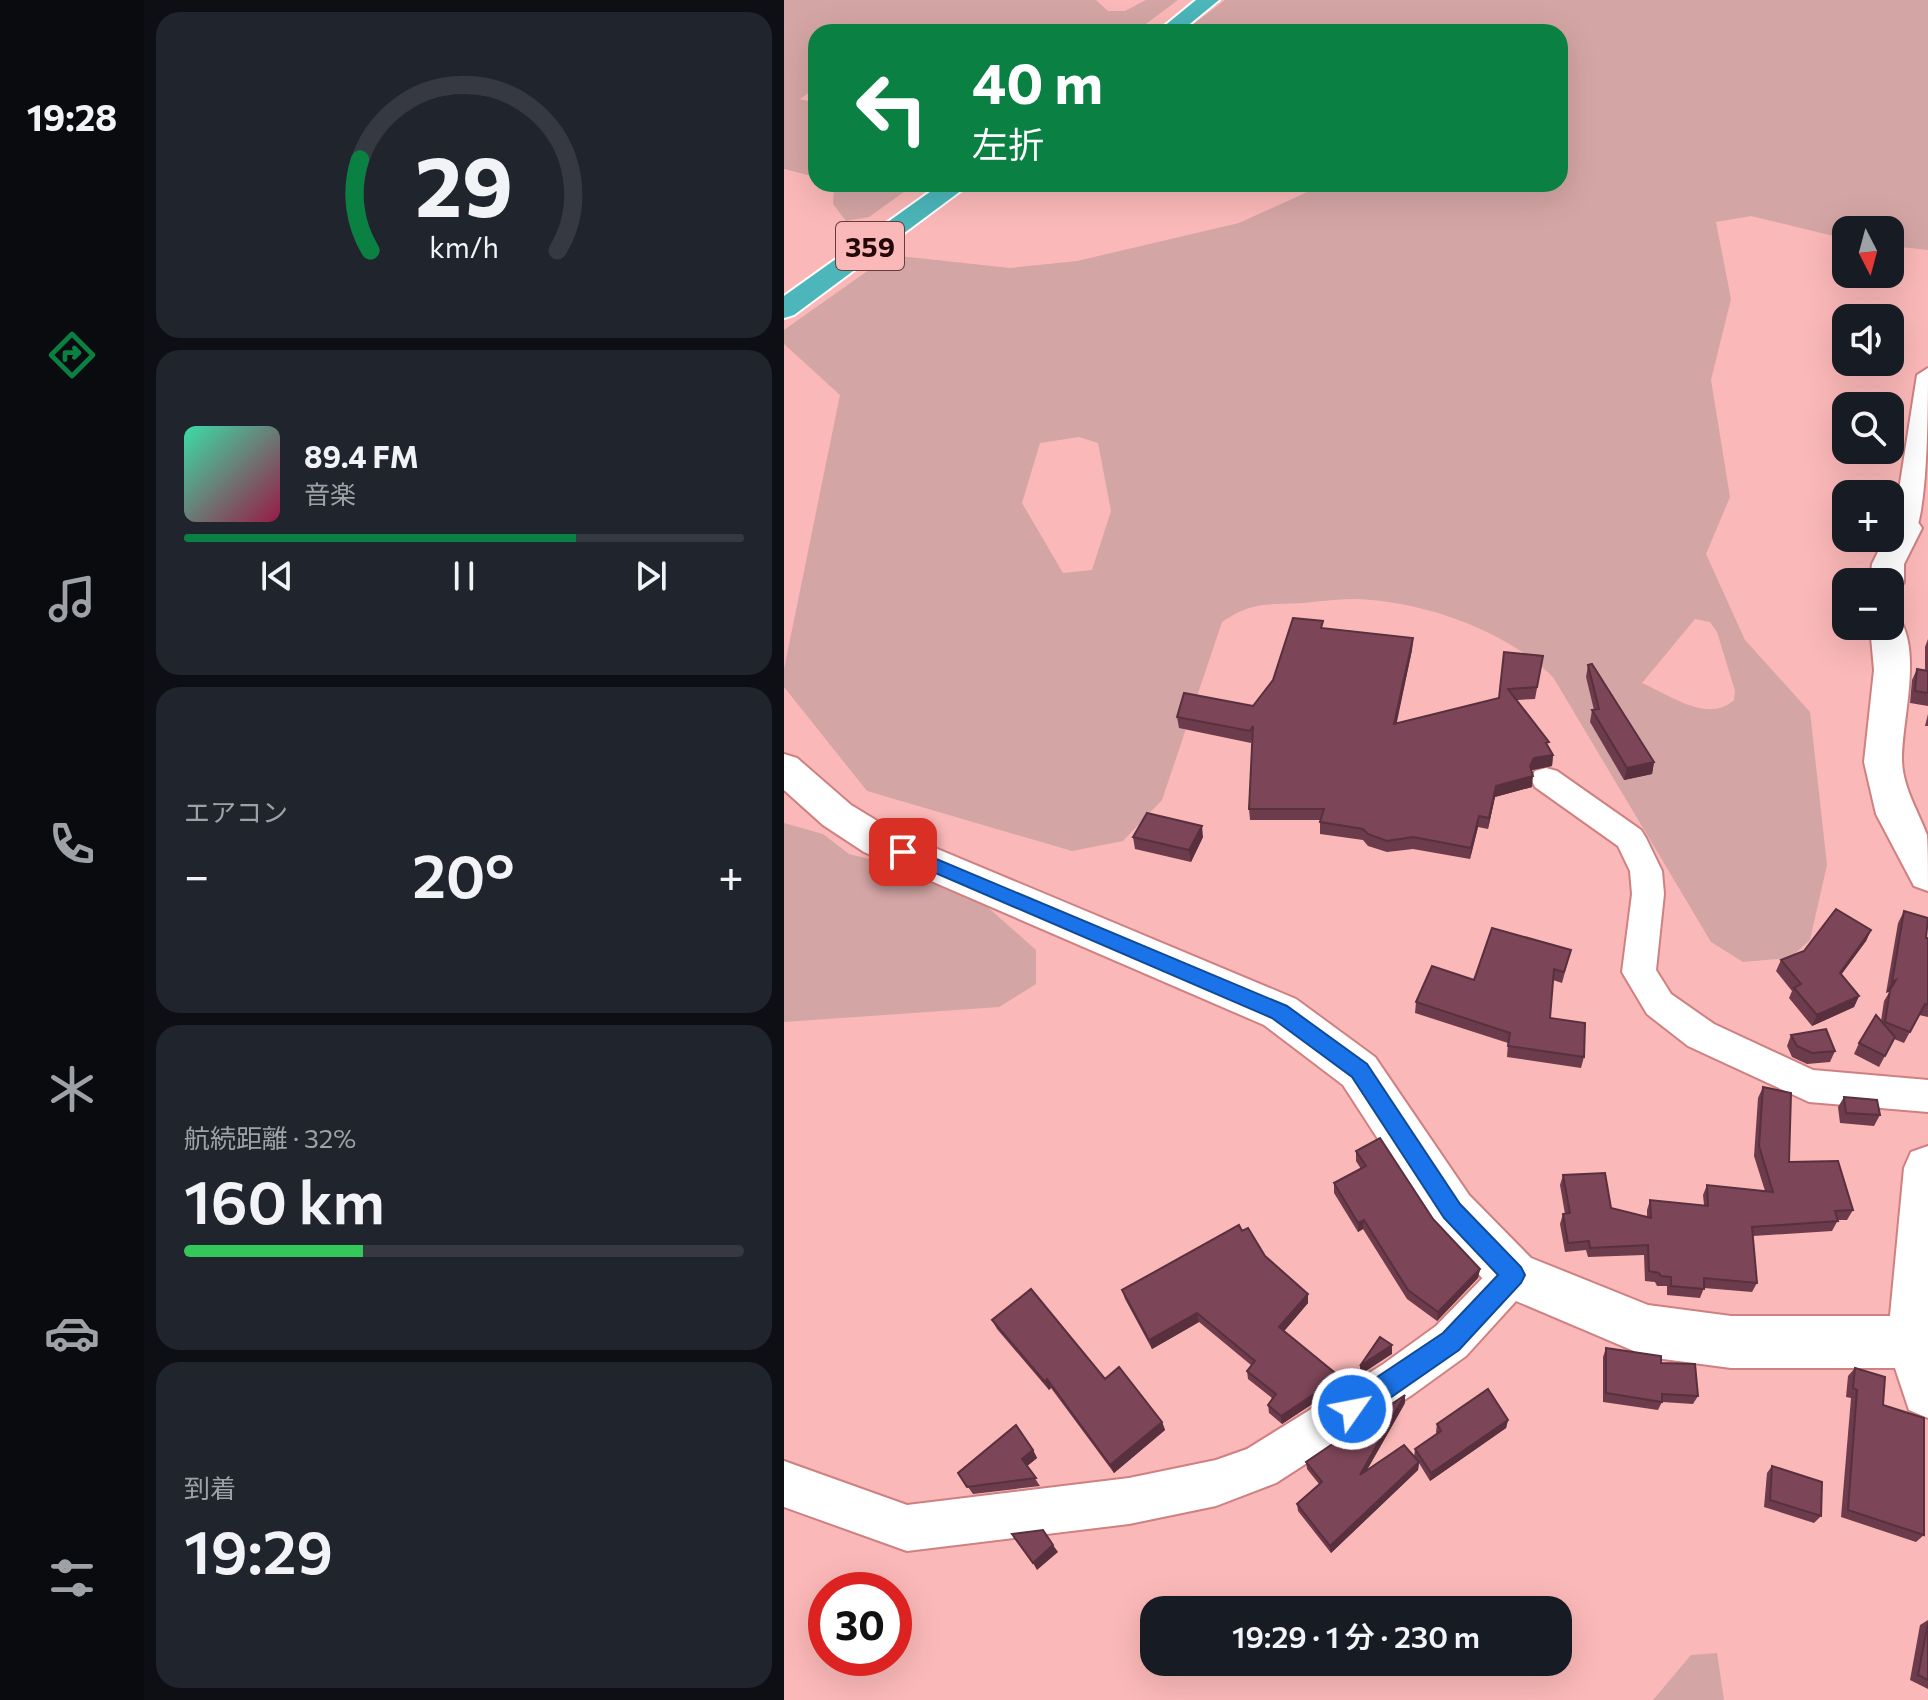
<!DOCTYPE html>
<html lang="ja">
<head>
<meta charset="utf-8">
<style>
  :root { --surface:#171b24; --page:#20242c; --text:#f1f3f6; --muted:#9ea1a6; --line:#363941; --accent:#0b8043 }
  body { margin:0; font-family:Commissioner,"Noto Sans JP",sans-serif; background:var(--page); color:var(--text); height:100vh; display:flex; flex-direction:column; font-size:30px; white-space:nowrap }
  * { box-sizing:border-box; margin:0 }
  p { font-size:26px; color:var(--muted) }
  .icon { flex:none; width:44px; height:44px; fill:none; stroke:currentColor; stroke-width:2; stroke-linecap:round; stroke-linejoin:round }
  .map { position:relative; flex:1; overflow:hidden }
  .panel { display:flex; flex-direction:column; gap:12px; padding:12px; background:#0d0f14; width:640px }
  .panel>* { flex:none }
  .top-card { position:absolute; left:24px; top:24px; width:760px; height:168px; border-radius:24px; box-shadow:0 8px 32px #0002; background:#0b8043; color:#fff; overflow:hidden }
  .needle { width:52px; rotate:174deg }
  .buttons { position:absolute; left:1048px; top:216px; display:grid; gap:16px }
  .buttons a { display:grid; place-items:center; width:72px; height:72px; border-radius:16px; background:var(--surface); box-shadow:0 8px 32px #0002; font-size:40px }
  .speed { position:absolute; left:24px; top:1572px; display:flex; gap:16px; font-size:40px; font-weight:700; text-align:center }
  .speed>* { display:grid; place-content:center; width:104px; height:104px; border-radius:50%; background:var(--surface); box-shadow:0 8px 32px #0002; line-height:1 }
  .speed .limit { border:12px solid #d22; background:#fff; color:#111 }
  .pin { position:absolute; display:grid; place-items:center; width:68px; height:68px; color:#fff; margin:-34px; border-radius:16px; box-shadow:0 4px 12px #0006 }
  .me { position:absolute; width:88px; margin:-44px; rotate:57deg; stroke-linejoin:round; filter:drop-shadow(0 0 6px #0008) }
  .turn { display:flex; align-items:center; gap:28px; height:168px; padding:0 32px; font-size:36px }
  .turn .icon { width:104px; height:104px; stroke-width:2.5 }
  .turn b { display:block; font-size:56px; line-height:68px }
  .big { font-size:60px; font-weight:600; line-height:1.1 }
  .panel .tile { flex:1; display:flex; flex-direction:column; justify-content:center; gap:12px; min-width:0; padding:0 28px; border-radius:24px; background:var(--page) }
  .panel .dial { align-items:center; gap:0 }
  .dial svg { height:208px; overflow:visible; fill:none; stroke:var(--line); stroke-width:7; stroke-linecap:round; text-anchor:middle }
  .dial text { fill:var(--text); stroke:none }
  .song { display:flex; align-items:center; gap:24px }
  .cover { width:96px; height:96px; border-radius:12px; background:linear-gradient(135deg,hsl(160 70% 55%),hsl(340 70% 35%)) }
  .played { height:8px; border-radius:4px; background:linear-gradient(90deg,var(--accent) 70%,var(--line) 70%) }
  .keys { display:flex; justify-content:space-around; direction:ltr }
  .heat { display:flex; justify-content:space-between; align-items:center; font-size:44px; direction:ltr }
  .charge { height:12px; border-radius:6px; background:linear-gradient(90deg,#34c759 32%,var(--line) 0) }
  .trip { position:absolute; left:356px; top:1596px; width:432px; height:80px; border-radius:24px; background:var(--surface); box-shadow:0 8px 32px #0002; font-weight:600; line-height:80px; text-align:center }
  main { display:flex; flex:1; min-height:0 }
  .menu { display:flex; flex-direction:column; width:144px; justify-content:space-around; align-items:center; background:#090b0e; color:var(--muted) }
  .menu .icon { width:56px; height:56px }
  .menu .current { color:var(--accent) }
  .menu b { font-size:36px; color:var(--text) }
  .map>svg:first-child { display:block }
  .green { fill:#d4a5a5; fill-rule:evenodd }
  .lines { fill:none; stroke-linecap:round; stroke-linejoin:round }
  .minor-casing { stroke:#cf8081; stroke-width:4 }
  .tertiary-casing { stroke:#cf8081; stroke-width:4 }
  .trunk-casing { stroke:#fff; stroke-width:4 }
  .minor { fill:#fff; fill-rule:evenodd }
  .tertiary { fill:#fff; fill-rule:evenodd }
  .trunk { fill:#4cb6ba; fill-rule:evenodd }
  .wall { fill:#6c3b4c }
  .shaded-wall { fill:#58303e }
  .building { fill:#7d4558; stroke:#58303e; stroke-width:2 }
  .route { fill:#1a73e8; stroke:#114b97; stroke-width:2 }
  .labels { text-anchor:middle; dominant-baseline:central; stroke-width:8; stroke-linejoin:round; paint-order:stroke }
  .shield { fill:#fbb8b8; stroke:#643c3e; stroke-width:2 }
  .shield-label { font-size:28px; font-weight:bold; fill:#240709 }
</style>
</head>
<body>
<main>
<nav class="menu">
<b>19:28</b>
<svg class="icon current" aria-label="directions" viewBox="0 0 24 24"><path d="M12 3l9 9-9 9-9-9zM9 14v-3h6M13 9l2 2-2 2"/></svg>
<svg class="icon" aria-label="music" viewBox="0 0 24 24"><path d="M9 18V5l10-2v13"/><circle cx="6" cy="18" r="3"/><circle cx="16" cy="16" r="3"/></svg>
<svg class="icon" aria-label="phone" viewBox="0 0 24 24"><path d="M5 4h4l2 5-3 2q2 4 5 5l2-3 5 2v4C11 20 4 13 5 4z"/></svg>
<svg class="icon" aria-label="climate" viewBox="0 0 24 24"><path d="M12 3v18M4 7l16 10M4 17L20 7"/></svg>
<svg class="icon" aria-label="car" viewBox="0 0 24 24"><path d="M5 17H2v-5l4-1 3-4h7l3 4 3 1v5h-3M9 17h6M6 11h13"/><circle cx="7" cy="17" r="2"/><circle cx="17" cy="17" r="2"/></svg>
<svg class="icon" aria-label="filters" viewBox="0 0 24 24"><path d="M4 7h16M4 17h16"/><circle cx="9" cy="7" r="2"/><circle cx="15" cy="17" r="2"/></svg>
</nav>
<section class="panel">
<div class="tile dial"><svg viewBox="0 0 100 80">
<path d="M14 69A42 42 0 1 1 86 69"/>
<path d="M14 69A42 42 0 0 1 10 34" stroke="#0b8043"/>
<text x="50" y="56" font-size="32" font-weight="700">29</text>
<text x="50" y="72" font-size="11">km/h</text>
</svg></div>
<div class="tile">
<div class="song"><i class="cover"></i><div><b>89.4 FM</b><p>音楽</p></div></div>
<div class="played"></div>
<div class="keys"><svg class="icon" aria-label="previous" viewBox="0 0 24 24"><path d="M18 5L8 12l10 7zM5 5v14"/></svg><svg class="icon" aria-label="pause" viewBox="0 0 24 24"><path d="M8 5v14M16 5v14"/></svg><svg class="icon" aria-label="next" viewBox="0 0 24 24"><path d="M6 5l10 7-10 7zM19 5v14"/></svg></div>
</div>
<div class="tile"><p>エアコン</p>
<div class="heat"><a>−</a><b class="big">20°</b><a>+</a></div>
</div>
<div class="tile"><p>航続距離 · 32%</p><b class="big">160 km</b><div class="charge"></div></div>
<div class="tile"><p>到着</p><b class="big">19:29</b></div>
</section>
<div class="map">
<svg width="1144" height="1700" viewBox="0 0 1144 1700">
  <rect width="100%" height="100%" fill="#fbb8b8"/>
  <path class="green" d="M 0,0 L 312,0 L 324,11 L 341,11 L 362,0 L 394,0 L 351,32 L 32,32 L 32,88 L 16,99 L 32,103 L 32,177 L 0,169 Z
    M 441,0 L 1144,0 L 1144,250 L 1106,246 L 1106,230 L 1062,230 L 1062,239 L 967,216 L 932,222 L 947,299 L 927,380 L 946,497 L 922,554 L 961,640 L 1026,712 L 1043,865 L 1026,940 L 1006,958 L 959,962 L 927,942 L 769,677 C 721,630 641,602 574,599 C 556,599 537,601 519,603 C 483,605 469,601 438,622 L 378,800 L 339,841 L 288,851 L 83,791 L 0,687 L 0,669 L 56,395 L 0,344 L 0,330 L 106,255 L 226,268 L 293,261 L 455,223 L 541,184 L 776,184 L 776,32 L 399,32 ZM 295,437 L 314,443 L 327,511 L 308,570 L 279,573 L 238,503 L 256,443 ZM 911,619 L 926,622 L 933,632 L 951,691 L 950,700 C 924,724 886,695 858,683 Z
    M 47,184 L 131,184 L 85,217 L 62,221 L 49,204 L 50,187 Z
    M 0,823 L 39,834 L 65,854 L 174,881 L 252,950 L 252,984 L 215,1007 L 0,1022 Z
    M 933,1653 L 940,1700 L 869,1700 L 907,1655 Z"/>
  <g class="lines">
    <g class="minor-casing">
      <path id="minor" d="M 1144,368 C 1144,406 1144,504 1131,533 L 1113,533 L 1109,528 L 1133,375 Z
        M 762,768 L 773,771 L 857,830 L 862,838 L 878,871 L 880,894 L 872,970 L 887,994 L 930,1024 L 1029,1070 L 1144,1080 L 1144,1112 L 1025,1102 L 904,1046 L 863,1014 L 838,972 L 848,894 L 846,871 L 834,846 L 751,787 L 747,779 L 751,771 Z
        M 729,1255 L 743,1261 L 749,1275 L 743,1289 L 682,1356 L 628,1395 L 492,1483 L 432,1506 L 345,1524 L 123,1551 L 0,1507 L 0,1461 L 123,1505 L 345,1478 L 432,1460 L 463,1449 L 598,1365 L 652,1326 L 715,1261 Z"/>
    </g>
    <g class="tertiary-casing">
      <path id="tertiary" d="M 1122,518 L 1133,521 L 1138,528 L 1120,564 L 1120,582 L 1115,589 L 1106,592 L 1106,582 L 1086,582 L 1088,564 L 1101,538 L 1106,538 L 1106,528 L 1111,521 Z
        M 1106,616 L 1115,618 C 1138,653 1118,719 1118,759 C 1118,786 1134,811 1143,835 C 1144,850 1144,874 1144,891 L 1130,886 L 1092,814 L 1080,762 L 1090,670 L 1086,626 L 1106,626 Z
        M 0,754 L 13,758 L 67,805 L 108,830 L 512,999 L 591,1057 L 685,1195 L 747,1258 L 864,1305 L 947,1316 L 1106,1316 L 1120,1168 L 1127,1152 L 1144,1146 L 1144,1418 L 1125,1410 L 1111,1368 L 947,1368 L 864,1357 L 711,1292 L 651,1227 L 559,1085 L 480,1025 L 80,852 L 39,825 L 0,790 Z"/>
    </g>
    <g class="trunk-casing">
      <path id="trunk" d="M 412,0 L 435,0 L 396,32 L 373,32 Z
        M 157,184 L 186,184 L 10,315 L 0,318 L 0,296 Z"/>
    </g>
    <use href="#minor" class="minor"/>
    <use href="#tertiary" class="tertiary"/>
    <use href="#trunk" class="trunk"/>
  </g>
  <path class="wall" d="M 327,184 L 360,184 L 361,190 L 328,190 Z
    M 1069,450 L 1099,450 L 1098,456 Z
    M 539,628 L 629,638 L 628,650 L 612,723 L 715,698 L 759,656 L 751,699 L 733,700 L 769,755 L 768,766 L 748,770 L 748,787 L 711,797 L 704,829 L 694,827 L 686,859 L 629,849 L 603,852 L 584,846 L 579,840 L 536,834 L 536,820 L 466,820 L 465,809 L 468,740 L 467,743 L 395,728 L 393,717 L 469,706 Z
    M 1144,639 L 1144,706 L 1126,703 L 1128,680 L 1133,669 L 1141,670 L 1141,647 Z
    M 804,665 L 870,762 L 868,774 L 840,780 L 806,722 L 808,710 L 810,710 L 802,677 Z
    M 1144,714 L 1144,726 L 1141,726 Z
    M 349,837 L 419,837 L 407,862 L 351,849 Z
    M 1120,911 L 1142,938 L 1144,938 L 1144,1017 L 1135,1015 L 1120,1043 L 1110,1039 L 1095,1067 L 1070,1054 L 1075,1043 L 1097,1021 L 1100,1001 L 1106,991 L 1102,993 L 1114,923 Z
    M 1087,930 L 1082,941 L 1057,975 L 1075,996 L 1070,1007 L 1028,1026 L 1005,998 L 1008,991 L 992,971 L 997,960 Z
    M 784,961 L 778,983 L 769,980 L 766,1018 L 800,1057 L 797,1068 L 723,1057 L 724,1043 L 631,1013 L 632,1002 L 690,980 Z
    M 1007,1035 L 1051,1051 L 1046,1062 L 1023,1064 L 1008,1057 L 1003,1046 Z
    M 979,1087 L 1005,1162 L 1069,1210 L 1063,1220 L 1054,1220 L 1048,1231 L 969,1236 L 973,1283 L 968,1292 L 920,1288 L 916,1298 L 883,1295 L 883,1286 L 873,1286 L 871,1282 L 861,1281 L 860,1255 L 804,1257 L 802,1250 L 781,1252 L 776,1224 L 779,1214 L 781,1214 L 776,1185 L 779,1175 L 827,1208 L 863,1217 L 863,1210 L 866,1200 L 920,1205 L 919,1195 L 923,1185 L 981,1191 L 970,1156 L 974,1098 Z
    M 1060,1097 L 1096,1115 L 1090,1126 L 1056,1123 L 1054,1107 Z
    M 572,1151 L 649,1219 L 696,1269 L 694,1278 L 653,1321 L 623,1299 L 579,1229 L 574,1232 L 550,1193 L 550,1183 L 577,1169 L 572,1161 Z
    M 458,1231 L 524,1303 L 500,1331 L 556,1377 L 557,1385 L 498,1424 L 485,1413 L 484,1405 L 488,1398 L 464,1379 L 463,1371 L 467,1365 L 415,1322 L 368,1349 L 341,1299 L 338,1290 Z
    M 208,1320 L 321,1379 L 378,1422 L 381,1430 L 330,1473 L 267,1388 L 265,1390 L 213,1329 Z
    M 822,1348 L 877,1363 L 914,1396 L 909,1404 L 878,1402 L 874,1410 L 819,1402 L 819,1357 Z
    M 1071,1368 L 1099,1405 L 1140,1535 L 1132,1542 L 1057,1517 L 1067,1398 L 1062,1397 L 1064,1376 Z
    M 621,1403 L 583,1470 L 630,1457 L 631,1449 L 653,1434 L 652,1432 L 653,1424 L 724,1420 L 722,1428 L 646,1481 L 635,1463 L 634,1470 L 547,1553 L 514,1511 L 513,1504 L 535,1484 L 523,1469 L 522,1462 Z
    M 249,1450 L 253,1458 L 243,1466 L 256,1486 L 189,1494 L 174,1473 Z
    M 988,1466 L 1037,1516 L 1030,1523 L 980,1507 L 983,1473 Z
    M 1144,1620 L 1144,1689 L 1126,1680 L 1136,1625 Z"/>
  <path class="shaded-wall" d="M 629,638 L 628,650 L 610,736 L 610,724 Z
    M 769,755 L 768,766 L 748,770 L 745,777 L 749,776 L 748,787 L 711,797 L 704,829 L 705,818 L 712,786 L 746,766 L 750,758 Z
    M 870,762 L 868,774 L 840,780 L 843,768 Z
    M 695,816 L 694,827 L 686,859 L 687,848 Z
    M 418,826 L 419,837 L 407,862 L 405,850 Z
    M 1087,930 L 1082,941 L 1050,984 L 1056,973 Z
    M 1112,980 L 1106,991 L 1102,993 L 1108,982 Z
    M 1075,996 L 1070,1007 L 1028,1026 L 1033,1015 Z
    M 580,1220 L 579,1229 L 574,1232 L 574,1223 Z
    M 696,1269 L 694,1278 L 653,1321 L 654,1312 Z
    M 524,1294 L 524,1303 L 496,1336 L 495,1327 Z
    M 413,1313 L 415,1322 L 368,1349 L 365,1340 Z
    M 608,1345 L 608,1354 L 576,1375 L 576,1366 Z
    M 556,1377 L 557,1385 L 498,1424 L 497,1416 Z
    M 263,1379 L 267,1388 L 265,1390 L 261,1382 Z
    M 621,1395 L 621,1403 L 576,1482 L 576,1475 Z
    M 724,1420 L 722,1428 L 646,1481 L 647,1473 Z
    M 378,1422 L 381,1430 L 330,1473 L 326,1465 Z
    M 249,1450 L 253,1458 L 242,1467 L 238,1459 Z
    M 635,1462 L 634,1470 L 547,1553 L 546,1546 Z
    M 269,1545 L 274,1552 L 253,1570 L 249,1563 Z"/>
  <path class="building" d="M 509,618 L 539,621 L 537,628 L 629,638 L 610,724 L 715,698 L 720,652 L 759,656 L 753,687 L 724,689 L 765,742 L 762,743 L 769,755 L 750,758 L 746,766 L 749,776 L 712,786 L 705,818 L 695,816 L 687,848 L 629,837 L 603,841 L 584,834 L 579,829 L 536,822 L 540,809 L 465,809 L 469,726 L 466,731 L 393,717 L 400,693 L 469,706 L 489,680 Z
    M 808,664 L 870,762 L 843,768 L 808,710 L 815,709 L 804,665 Z
    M 1133,669 L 1144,671 L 1144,693 L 1131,691 Z
    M 363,813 L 418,826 L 405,850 L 349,837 Z
    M 1052,909 L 1087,930 L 1056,973 L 1075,996 L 1033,1015 L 1010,988 L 1017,984 L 997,960 L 1020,951 Z
    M 1120,911 L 1144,918 L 1142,938 L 1144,938 L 1144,1005 L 1141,1004 L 1126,1032 L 1101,1022 L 1106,990 L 1112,980 L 1108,982 Z
    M 708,928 L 787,950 L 780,972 L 770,969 L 766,1018 L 801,1023 L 800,1057 L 724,1046 L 726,1033 L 632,1002 L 648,966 L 690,980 Z
    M 1092,1015 L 1111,1037 L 1101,1056 L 1075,1043 Z
    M 1042,1029 L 1051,1051 L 1028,1053 L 1013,1046 L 1007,1035 Z
    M 979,1087 L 1007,1093 L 1005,1162 L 1054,1161 L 1069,1210 L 1051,1211 L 1054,1221 L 968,1227 L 973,1283 L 920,1278 L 920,1289 L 887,1286 L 887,1277 L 877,1276 L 875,1273 L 865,1271 L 864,1245 L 806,1248 L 805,1241 L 784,1243 L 779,1214 L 786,1213 L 779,1175 L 821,1173 L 827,1208 L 867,1218 L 866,1200 L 924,1206 L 923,1185 L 989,1192 L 975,1146 Z
    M 1060,1097 L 1093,1100 L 1096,1115 L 1062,1113 Z
    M 596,1138 L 649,1219 L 696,1269 L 654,1312 L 624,1290 L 580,1220 L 574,1223 L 550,1183 L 582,1166 L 572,1151 Z
    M 455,1225 L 458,1231 L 464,1228 L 481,1256 L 524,1294 L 495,1327 L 556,1377 L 497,1416 L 484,1405 L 492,1394 L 463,1371 L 471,1361 L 413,1313 L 365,1340 L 338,1290 Z
    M 247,1289 L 321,1379 L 335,1367 L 378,1422 L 326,1465 L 263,1379 L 261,1382 L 208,1320 Z
    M 596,1337 L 608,1345 L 576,1366 Z
    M 822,1348 L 877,1356 L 877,1363 L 911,1364 L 914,1396 L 878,1394 L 878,1402 L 822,1393 Z
    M 1071,1368 L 1101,1377 L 1099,1405 L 1140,1418 L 1140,1535 L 1064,1510 L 1073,1390 L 1069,1388 Z
    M 704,1389 L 724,1420 L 647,1473 L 631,1449 L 657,1431 L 653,1424 Z
    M 621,1395 L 576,1475 L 620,1445 L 635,1462 L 546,1546 L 513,1504 L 538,1482 L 522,1462 Z
    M 232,1425 L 249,1450 L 238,1459 L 252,1478 L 183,1487 L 174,1473 Z
    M 988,1466 L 1038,1482 L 1037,1516 L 986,1500 Z
    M 259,1530 L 269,1545 L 249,1563 L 228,1534 Z
    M 1144,1623 L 1144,1680 L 1134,1675 Z"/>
  <path class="route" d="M 119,845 L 503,1006 L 583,1064 L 676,1204 L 737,1267 L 741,1275 L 737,1283 L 675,1350 L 577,1418 L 568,1421 L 559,1418 L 555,1409 L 559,1400 L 659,1333 L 714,1275 L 660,1218 L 568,1077 L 488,1018 L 112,856 L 110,852 L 112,847 Z"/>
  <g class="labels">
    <rect class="shield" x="52" y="222" width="68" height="48" rx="6"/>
    <g class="shield-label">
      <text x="86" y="246">359</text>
    </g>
  </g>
</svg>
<div class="buttons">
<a><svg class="needle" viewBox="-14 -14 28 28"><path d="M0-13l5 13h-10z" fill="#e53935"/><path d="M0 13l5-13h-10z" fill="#9ea1a6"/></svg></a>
<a><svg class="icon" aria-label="sound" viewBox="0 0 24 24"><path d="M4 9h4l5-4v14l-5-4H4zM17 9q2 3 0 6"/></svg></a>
<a><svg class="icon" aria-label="search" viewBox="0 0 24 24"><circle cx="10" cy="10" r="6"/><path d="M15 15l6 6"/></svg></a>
<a>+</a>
<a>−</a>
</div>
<div class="speed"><div class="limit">30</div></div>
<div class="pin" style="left:119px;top:852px;background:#d93025"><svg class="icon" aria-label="arrive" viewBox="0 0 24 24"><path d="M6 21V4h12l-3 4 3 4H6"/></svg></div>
<svg class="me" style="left:568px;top:1409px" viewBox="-20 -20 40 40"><circle r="17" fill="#1a73e8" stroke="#fff" stroke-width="3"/><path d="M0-11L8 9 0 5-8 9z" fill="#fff"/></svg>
<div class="trip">19:29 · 1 分 · 230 m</div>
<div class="top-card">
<div class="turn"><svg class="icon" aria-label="left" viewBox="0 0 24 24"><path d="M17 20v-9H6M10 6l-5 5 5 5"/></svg><div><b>40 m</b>左折</div></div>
</div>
</div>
</main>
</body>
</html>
